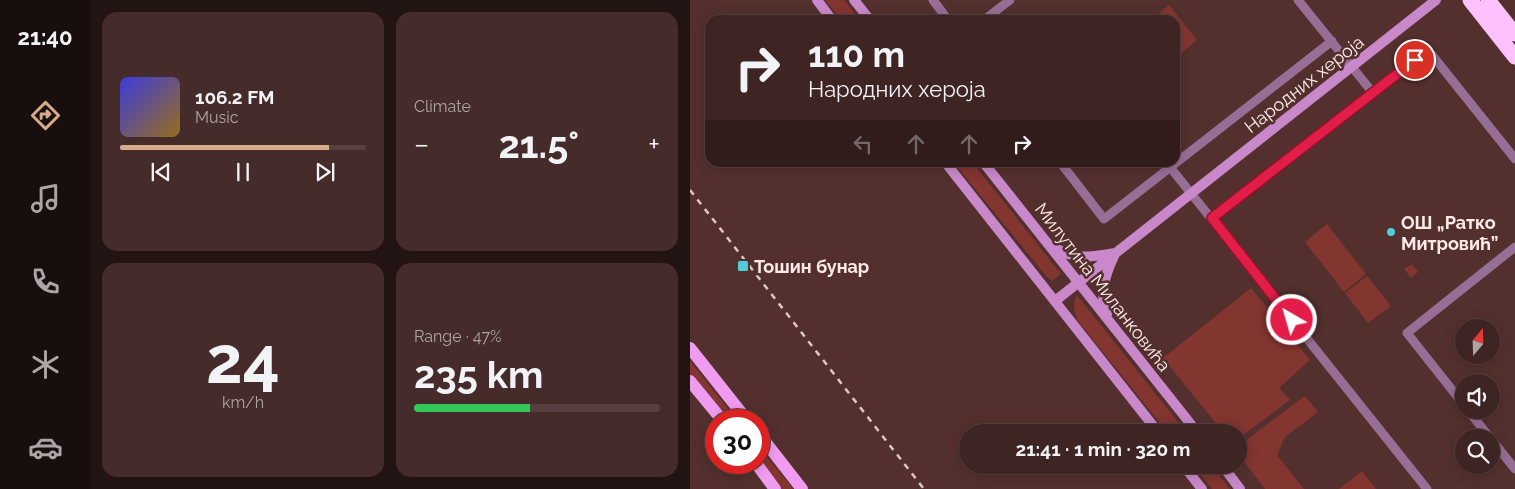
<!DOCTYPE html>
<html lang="en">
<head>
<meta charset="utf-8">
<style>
  :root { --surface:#3e2422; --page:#452c2a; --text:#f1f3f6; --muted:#ada4a5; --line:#574140; --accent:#d6ab8b }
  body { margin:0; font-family:Raleway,sans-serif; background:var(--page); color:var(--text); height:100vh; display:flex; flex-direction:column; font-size:19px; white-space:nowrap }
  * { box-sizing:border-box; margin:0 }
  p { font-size:16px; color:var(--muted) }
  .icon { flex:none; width:28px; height:28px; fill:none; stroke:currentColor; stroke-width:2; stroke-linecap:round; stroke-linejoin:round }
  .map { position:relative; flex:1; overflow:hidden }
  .side { display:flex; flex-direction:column; gap:12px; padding:12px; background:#221413; width:600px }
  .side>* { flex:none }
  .guide { position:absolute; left:15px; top:15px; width:475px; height:152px; border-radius:15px; box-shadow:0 2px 12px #0003,0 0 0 1px var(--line); background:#3e2422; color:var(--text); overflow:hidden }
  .needle { width:32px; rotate:19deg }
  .buttons { position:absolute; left:765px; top:319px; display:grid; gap:10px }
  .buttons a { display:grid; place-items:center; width:45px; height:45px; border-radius:50%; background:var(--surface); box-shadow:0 2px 12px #0003,0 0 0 1px var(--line); font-size:25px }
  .speed { position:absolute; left:15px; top:409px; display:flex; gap:10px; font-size:25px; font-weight:700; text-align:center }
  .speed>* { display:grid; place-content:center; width:65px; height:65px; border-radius:50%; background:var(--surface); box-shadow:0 2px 12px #0003,0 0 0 1px var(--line); line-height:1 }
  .speed .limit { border:8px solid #d22; background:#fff; color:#111 }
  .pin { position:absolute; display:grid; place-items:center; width:42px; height:42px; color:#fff; margin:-21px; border:2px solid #fff; border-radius:50%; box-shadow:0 1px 5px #0007 }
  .me { position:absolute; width:55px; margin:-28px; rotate:322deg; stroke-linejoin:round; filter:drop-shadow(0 0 4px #0008) }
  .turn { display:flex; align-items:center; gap:18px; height:105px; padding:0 20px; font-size:22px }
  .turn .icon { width:65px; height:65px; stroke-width:2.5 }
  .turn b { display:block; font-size:35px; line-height:42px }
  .lanes { display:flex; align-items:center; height:48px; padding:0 20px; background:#0003; justify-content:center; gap:25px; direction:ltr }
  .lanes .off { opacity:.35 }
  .big { font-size:38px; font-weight:700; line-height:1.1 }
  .side .widget { flex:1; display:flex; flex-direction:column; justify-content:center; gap:8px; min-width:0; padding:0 18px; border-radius:15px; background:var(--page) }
  .side .dial { align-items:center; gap:0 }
  .dial b { font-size:65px; line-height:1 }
  .song { display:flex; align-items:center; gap:15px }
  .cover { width:60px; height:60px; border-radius:8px; background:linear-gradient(135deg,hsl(240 70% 55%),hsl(40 70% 35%)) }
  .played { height:5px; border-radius:2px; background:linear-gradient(90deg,var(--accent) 85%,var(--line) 85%) }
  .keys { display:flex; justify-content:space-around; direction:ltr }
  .heat { display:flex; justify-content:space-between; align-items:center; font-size:28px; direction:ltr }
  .charge { height:8px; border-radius:4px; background:linear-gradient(90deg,#34c759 47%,var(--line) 0) }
  .side .tiles { flex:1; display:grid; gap:12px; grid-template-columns:repeat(2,1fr) }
  .trip { position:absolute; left:269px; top:424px; width:288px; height:50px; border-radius:25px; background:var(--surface); box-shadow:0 2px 12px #0003,0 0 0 1px var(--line); font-weight:700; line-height:50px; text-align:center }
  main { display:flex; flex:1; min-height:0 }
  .dock { display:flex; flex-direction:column; width:90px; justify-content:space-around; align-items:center; background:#190e0e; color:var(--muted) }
  .dock .icon { width:35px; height:35px }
  .dock .current { color:var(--accent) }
  .dock b { font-size:22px; color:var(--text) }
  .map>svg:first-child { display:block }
  .green { fill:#833530 }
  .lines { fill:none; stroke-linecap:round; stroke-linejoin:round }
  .street { stroke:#966e96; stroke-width:9 }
  .secondary { stroke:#c888c9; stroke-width:10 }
  .primary { stroke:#ef9cf0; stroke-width:12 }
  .highway { stroke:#fdc1fd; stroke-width:15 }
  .rail { stroke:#dec8c6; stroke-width:2.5; stroke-dasharray:6 6; stroke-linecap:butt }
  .route-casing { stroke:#92132f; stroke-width:12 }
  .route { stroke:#e11d48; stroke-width:9 }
  .poi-dot { fill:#52cbda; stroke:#53302d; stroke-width:2 }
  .labels { text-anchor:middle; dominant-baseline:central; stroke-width:5; stroke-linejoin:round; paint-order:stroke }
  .street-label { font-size:18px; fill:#feebe9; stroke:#53302d }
  .poi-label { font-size:18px; font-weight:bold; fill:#feebe9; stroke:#53302d; text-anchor:start }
</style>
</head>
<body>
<main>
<nav class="dock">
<b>21:40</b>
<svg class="icon current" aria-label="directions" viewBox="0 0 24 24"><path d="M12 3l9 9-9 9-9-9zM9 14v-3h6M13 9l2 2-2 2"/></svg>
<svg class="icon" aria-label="music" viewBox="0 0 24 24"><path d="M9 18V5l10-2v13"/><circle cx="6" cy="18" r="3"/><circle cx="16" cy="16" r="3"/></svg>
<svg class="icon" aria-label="phone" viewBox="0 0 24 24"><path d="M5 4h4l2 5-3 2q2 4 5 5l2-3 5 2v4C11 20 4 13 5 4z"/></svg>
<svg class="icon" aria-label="climate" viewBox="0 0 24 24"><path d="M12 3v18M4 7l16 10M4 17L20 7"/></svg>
<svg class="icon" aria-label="car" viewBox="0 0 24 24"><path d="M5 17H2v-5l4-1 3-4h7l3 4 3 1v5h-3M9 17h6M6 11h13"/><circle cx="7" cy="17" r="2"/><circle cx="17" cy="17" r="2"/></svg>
</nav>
<section class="side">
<div class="tiles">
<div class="widget">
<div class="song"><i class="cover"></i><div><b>106.2 FM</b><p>Music</p></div></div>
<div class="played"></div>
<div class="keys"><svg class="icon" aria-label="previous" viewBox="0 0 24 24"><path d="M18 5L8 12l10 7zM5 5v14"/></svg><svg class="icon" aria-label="pause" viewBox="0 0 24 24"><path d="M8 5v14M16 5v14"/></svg><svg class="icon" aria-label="next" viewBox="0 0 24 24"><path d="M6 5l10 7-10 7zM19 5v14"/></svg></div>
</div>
<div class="widget"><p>Climate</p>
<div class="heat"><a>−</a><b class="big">21.5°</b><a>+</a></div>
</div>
<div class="widget dial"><b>24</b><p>km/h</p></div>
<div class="widget"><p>Range · 47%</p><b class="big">235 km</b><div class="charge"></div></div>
</div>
</section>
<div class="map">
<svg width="825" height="489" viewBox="0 0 825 489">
  <rect width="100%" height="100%" fill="#53302d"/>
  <path class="green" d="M 135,0 L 154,0 L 170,20 L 151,20 Z
    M 479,5 L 507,40 L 485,58 L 485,20 L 461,20 Z
    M 264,163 L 283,163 L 371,274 L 362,281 L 357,277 Z
    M 637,224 L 676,274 L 654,292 L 615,242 Z
    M 722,264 L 728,272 L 721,278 L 714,269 Z
    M 677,276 L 701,306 L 678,323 L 655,293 Z
    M 561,288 L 620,360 L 589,388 L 600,400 L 548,439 L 548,432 L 533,432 L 473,358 Z
    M 387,295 L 496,432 L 477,432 L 388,321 C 384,313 382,302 387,295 Z
    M 0,361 L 47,420 L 36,420 L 0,376 Z
    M 615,396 L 628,412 L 595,437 L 587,455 L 614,489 L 575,489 L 548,454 L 548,446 Z
    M 69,447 L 103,489 L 91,489 L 69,461 Z
    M 503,465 L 521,465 L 540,489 L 522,489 Z
    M 672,471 L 686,489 L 649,489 Z"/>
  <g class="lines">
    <path class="street" d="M 243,0 L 258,20
      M 608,0 L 683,93
      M 294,20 L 320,0
      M 370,162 L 414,219 L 642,41
      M 480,167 L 737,489
      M 521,218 L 738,50 L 825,159
      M 774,405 L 717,333 L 825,247
      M 778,410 L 800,438
      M 801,439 L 825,469"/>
    <path class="secondary" d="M 127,0 L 142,20
      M 164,0 L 180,20
      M 255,162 L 468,432
      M 293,162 L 507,432
      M 362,246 C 386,261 399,257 425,253
      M 365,301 L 746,0
      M 417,314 C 409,294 415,275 424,256
      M 493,465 L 512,489
      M 532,465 L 550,489"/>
    <path class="primary" d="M 0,348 L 57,420
      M 0,381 L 32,420
      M 69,434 L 112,489
      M 65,462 L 85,489"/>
    <path class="highway" d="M 780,0 L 825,57
      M 798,0 L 825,34"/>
    <path class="rail" d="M 0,190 L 234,489"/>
  </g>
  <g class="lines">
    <g class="route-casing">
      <path id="route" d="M 602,320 L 522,218 L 725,60"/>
    </g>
    <use href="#route" class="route"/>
  </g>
  <g class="poi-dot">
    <circle cx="701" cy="232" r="5"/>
    <rect x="47" y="260" width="12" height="12" rx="2.5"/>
  </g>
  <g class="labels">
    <g class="street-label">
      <text transform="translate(614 84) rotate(-38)">Народних хероја</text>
      <text transform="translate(413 287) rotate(52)">Милутина Миланковића</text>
    </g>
    <g class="poi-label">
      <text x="711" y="222">ОШ „Ратко<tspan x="711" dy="21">Митровић”</tspan></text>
      <text x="64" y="266">Тошин бунар</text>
    </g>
  </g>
</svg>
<div class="buttons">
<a><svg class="needle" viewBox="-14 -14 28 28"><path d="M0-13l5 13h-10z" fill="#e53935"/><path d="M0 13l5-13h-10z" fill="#ada4a5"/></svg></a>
<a><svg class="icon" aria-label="sound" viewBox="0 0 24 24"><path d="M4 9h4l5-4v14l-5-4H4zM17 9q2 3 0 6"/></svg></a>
<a><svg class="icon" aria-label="search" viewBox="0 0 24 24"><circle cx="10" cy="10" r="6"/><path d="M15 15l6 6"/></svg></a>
</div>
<div class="speed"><div class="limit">30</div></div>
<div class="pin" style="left:725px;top:60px;background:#d93025"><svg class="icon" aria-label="arrive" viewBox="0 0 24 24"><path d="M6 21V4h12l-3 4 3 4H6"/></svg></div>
<svg class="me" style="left:602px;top:320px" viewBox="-20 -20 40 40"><circle r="17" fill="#e11d48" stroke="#fff" stroke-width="3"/><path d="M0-11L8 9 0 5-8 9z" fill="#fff"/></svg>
<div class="trip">21:41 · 1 min · 320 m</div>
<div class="guide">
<div class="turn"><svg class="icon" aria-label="right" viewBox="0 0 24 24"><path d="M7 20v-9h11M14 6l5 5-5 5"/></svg><div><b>110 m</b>Народних хероја</div></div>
<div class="lanes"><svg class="icon off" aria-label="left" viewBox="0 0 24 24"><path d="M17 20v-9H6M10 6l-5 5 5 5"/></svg><svg class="icon off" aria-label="ahead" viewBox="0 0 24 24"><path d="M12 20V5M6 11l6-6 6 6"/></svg><svg class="icon off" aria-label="ahead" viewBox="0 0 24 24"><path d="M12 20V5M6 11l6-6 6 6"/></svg><svg class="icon" aria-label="right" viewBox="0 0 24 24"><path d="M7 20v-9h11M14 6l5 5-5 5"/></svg></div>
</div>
</div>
</main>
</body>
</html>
